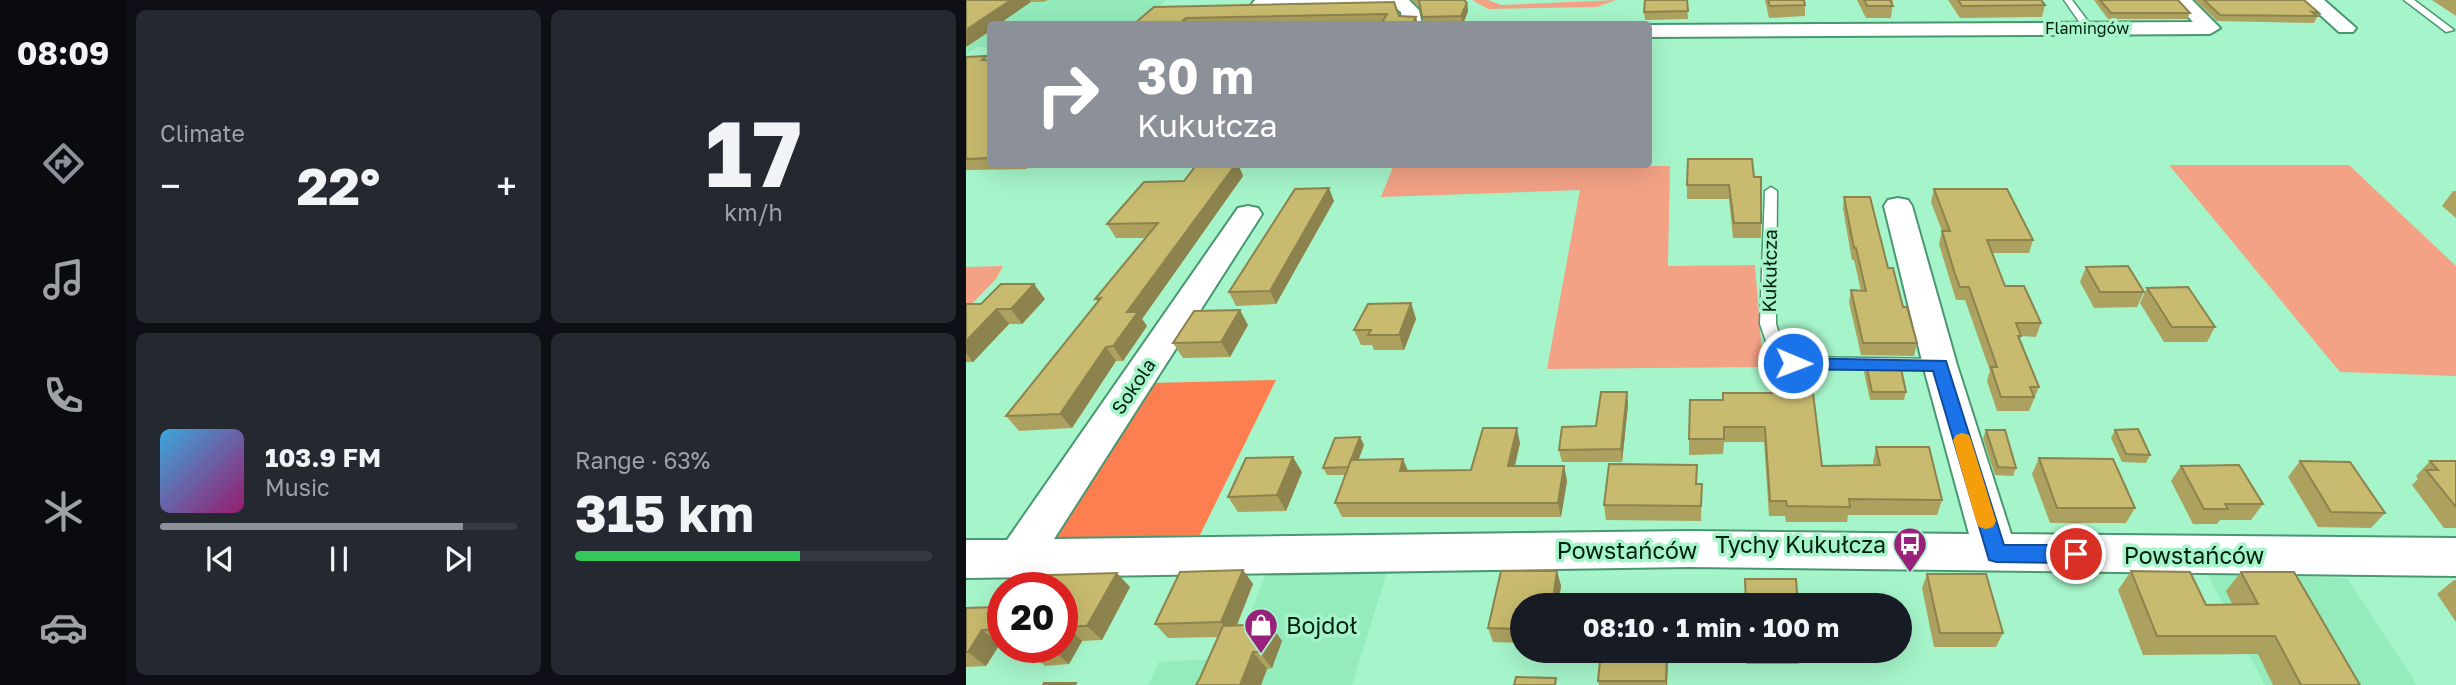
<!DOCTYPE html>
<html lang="en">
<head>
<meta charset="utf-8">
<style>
  :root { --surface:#171b24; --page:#242831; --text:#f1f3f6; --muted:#9ea1a6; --line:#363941; --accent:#8c9099 }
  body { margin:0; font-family:"Golos Text",sans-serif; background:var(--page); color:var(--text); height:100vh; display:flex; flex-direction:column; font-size:26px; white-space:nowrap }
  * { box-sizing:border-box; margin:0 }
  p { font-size:23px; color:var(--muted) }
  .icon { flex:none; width:38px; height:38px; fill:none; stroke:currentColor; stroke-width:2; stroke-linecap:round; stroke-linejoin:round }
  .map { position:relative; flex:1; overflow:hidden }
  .details { display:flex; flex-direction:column; gap:10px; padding:10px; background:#0d0f14; width:840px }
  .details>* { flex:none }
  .hud { position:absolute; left:21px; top:21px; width:665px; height:147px; border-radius:7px; box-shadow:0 7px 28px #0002; background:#8c9099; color:#fff; overflow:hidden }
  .speed { position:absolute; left:21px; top:572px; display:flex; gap:14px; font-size:35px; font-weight:700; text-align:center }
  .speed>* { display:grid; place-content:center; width:91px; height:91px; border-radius:50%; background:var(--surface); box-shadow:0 7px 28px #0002; line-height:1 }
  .speed .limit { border:10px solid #d22; background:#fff; color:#111 }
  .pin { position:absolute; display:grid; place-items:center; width:60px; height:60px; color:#fff; margin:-30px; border:4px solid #fff; border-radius:50%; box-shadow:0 2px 7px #0007 }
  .me { position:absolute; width:77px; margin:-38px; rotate:91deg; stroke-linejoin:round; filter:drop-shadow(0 0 5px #0008) }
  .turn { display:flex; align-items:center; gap:24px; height:147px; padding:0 35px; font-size:32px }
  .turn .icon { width:91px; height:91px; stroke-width:2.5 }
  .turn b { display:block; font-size:49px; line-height:60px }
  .big { font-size:52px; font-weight:700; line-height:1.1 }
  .details .widget { flex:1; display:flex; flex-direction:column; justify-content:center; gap:10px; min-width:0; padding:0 24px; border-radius:10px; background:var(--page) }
  .details .dial { align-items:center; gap:0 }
  .dial b { font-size:91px; line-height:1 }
  .song { display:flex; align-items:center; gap:21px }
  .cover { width:84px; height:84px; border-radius:10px; background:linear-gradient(135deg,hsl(200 70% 55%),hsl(320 70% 35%)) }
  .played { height:7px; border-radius:4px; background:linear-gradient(90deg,var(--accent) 85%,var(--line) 85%) }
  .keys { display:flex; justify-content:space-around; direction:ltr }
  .heat { display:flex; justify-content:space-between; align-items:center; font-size:38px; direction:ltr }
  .charge { height:10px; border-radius:5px; background:linear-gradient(90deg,#34c759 63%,var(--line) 0) }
  .details .tiles { flex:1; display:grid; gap:10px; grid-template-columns:repeat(2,1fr) }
  .trip { position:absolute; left:544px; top:593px; width:402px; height:70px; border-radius:35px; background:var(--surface); box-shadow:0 7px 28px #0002; font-weight:700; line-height:70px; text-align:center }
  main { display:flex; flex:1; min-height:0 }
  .dock { display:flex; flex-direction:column; width:126px; justify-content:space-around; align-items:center; background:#090b0e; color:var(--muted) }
  .dock .icon { width:49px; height:49px }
  .dock .active { color:var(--accent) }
  .dock b { font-size:32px; color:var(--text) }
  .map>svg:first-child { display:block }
  .built { fill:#94ebbc }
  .green { fill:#f4a285 }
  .forest { fill:#fd7e50 }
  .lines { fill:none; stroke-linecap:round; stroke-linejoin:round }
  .service-casing { stroke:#499770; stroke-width:3 }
  .minor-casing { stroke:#499770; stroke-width:4 }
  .service { fill:#fff; fill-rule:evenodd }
  .minor { fill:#fff; fill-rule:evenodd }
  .wall { fill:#aca15f }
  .shaded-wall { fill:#8c834e }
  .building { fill:#c8bb6f; stroke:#8c834e; stroke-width:2 }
  .route { fill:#1a73e8; stroke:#114b97; stroke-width:2 }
  .slow { fill:#f59e0b }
  .labels { text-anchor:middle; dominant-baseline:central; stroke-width:7; stroke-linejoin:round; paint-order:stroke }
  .far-street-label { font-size:16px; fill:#002011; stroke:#a6f5ca }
  .street-label { font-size:19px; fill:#002011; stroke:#a6f5ca }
  .near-poi-label { font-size:23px; fill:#002011; stroke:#a6f5ca; text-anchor:end }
  .near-street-label { font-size:23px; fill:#002011; stroke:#a6f5ca }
</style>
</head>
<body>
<main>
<nav class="dock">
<b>08:09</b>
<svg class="icon active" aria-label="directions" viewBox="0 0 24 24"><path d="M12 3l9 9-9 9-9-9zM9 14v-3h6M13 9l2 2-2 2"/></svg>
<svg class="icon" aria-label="music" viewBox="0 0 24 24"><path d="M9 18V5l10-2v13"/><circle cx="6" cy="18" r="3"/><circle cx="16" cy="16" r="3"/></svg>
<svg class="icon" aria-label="phone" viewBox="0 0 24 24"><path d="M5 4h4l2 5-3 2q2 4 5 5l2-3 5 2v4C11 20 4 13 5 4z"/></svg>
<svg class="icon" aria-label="climate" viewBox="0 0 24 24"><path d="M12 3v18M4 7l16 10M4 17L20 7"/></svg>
<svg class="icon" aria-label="car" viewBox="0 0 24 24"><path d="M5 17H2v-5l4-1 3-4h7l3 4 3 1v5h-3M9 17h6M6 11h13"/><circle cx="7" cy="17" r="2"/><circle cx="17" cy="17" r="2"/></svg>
</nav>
<section class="details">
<div class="tiles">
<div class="widget"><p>Climate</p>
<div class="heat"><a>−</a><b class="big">22°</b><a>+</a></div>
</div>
<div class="widget dial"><b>17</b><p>km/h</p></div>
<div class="widget">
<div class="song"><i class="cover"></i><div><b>103.9 FM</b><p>Music</p></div></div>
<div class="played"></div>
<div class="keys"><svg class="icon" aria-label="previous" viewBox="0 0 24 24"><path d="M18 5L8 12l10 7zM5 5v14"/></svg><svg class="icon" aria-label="pause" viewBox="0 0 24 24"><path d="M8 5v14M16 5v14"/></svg><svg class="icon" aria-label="next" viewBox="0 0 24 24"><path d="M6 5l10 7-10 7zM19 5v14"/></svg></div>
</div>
<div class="widget"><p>Range · 63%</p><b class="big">315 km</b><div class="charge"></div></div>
</div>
</section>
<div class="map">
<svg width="1490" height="685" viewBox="0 0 1490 685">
  <rect width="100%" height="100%" fill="#a6f5ca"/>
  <path class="built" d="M 0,0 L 201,0 L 173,24 L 24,24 L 24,47 L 11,47 L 0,55 Z
    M 421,572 L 386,685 L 182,685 L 193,662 L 267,658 L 300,573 Z
    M 1242,575 L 1381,578 L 1451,685 L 1299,685 Z"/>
  <path class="green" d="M 506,0 L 522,0 L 535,5 L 650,0 L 631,7 L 522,9 Z
    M 1203,165 L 1383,165 L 1490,266 L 1490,376 L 1374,372 Z
    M 704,166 L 702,266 L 789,265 L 797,367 L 581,369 L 614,190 L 415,197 L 427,167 Z
    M 37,266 L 30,279 L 0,310 L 0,267 Z"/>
  <path class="forest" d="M 310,380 L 234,535 L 84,540 L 185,383 Z"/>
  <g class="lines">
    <g class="service-casing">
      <path id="service" d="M 1098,0 L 1106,0 L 1127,28 L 1125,30 L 1119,30 Z
        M 1438,0 L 1448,0 L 1488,30 L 1480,32 Z
        M 805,187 L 811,191 L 810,324 L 817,346 L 831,357 L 974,359 L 980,361 L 982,365 L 980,369 L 827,369 L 804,353 L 794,324 L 799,191 Z"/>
    </g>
    <g class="minor-casing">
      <path id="minor" d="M 289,0 L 443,0 L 453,10 L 456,24 L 437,24 L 435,12 L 431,9 L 294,11 L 285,5 Z
        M 1207,0 L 1226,0 L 1254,28 L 1244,34 L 682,37 L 682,25 L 1227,22 Z
        M 1338,0 L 1358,0 L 1390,28 L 1387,32 L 1373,32 Z
        M 932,198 L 942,200 L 946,206 L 991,365 L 1045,534 L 1490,538 L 1490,576 L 723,567 L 0,578 L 0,540 L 41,540 L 272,208 L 282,206 L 292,208 L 296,214 L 88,539 L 723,531 L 1003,534 L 957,365 L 918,206 L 922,200 Z"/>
    </g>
    <use href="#service" class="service"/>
    <use href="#minor" class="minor"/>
  </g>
  <path class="wall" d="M 0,0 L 82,0 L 78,2 L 65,2 L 24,24 L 24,31 L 0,47 Z
    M 446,0 L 498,0 L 501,3 L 502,11 L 497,24 L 458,24 L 454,8 Z
    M 721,0 L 722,19 L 679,20 L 678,12 Z
    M 799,0 L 838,0 L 839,5 L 839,16 L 803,18 Z
    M 891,0 L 927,0 L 925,18 L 900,18 Z
    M 982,0 L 1075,0 L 1079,5 L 1076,17 L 994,18 Z
    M 1128,0 L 1212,0 L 1224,13 L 1221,19 L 1142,19 Z
    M 1229,0 L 1338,0 L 1353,13 L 1348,23 L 1251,21 Z
    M 1466,0 L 1490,0 L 1490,16 Z
    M 428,2 L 415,24 L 168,24 L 188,7 Z
    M 0,57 L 24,60 L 24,164 L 66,164 L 60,169 L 0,170 Z
    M 231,164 L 272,164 L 277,176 L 176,319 L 181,326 L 157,361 L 150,361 L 106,428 L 53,431 L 40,416 L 132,302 L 129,299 L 180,238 L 150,238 L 141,224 L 218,181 Z
    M 788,177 L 795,223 L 795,238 L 767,238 L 763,199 L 721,199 L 721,185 Z
    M 968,189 L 1067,240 L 1063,253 L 1026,253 L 1039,286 L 1075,323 L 1070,337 L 1055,336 L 1054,339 L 1073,387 L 1063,411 L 1031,411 L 1021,381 L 1024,371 L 999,300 L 990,300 L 973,244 L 976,231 L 965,202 Z
    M 1487,191 L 1490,191 L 1490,218 L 1476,206 Z
    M 878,197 L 922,268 L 951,343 L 948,356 L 895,355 L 883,302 L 885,290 L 895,291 L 888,260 L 886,260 L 877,209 Z
    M 368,201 L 310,304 L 270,306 L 263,292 Z
    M 1120,267 L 1178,292 L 1171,307 L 1128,308 L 1114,282 Z
    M 1181,288 L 1249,327 L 1241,342 L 1198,342 L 1174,303 Z
    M 79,299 L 56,324 L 43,324 L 7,362 L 0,362 L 0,304 L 15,304 Z
    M 445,303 L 450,319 L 438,350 L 408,350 L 406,345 L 395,345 L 388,330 Z
    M 282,325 L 264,357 L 217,358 L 207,343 Z
    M 900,364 L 940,392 L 938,400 L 904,400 L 898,372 Z
    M 661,392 L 662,405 L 656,462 L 596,462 L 593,450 L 630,426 Z
    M 757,393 L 856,466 L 908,465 L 907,462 L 910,447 L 976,500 L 971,515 L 882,515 L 881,522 L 820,522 L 819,516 L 803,516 L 798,442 L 758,442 L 757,454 L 723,455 L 723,439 L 757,400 Z
    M 1020,430 L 1050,468 L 1047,476 L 1029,475 L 1017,438 Z
    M 1149,430 L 1184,455 L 1180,463 L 1156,462 L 1145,438 Z
    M 394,437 L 398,445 L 392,460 L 442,471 L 505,470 L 554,443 L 549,466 L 598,466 L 601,481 L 595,517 L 376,517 L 369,503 L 379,475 L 361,475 L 357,468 Z
    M 1073,458 L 1169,508 L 1160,523 L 1084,523 L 1066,474 Z
    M 1334,461 L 1419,513 L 1405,528 L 1352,527 L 1322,477 Z
    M 1464,461 L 1490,461 L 1490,528 L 1478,528 L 1446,485 L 1452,479 L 1450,476 Z
    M 1215,466 L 1297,504 L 1285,520 L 1254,520 L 1251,524 L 1227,524 L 1205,481 Z
    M 336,472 L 320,511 L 272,512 L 262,497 Z
    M 731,484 L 736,484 L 735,521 L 640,520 L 638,505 Z
    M 277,570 L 287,584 L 271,625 L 304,624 L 316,641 L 306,668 L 301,669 L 295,685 L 230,685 L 234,678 L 252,637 L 202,638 L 189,624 Z
    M 591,571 L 595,586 L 592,606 L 556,606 L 556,643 L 527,642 L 522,628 Z
    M 1165,571 L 1240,605 L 1266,604 L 1260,591 L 1275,572 L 1394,685 L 1307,685 L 1292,654 L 1177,655 L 1152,590 Z
    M 961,574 L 1037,633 L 1030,647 L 968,647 L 956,588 Z
    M 1488,580 L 1490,580 L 1490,622 L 1471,594 Z
    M 164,587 L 136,640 L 116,641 L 103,664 L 79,666 L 62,652 L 96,588 Z
    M 37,599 L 37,644 L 34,644 L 20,666 L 0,667 L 0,608 L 31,607 Z
    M 702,651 L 701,685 L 633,685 L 632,681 Z
    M 780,651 L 836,651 L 833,664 L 780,664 Z"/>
  <path class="shaded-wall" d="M 45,0 L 64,0 L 65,2 L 33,24 L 24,24 L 24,31 L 0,47 L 0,30 Z
    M 501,3 L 502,11 L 497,24 L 495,16 Z
    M 450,17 L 452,24 L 446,24 Z
    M 220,18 L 222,24 L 213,24 Z
    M 57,164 L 66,164 L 60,169 Z
    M 270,164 L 272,164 L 277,176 L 176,319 L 181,326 L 157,361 L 147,346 L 161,312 Z
    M 363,188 L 368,201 L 310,304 L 304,291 Z
    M 68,284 L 79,299 L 56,324 L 45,309 Z
    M 445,303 L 450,319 L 438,350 L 433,335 Z
    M 31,309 L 43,324 L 7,362 L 0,353 L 0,341 Z
    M 274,310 L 282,325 L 264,357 L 255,342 Z
    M 140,347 L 150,361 L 106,428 L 94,414 Z
    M 661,392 L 662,405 L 656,462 L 655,449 Z
    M 551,428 L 554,443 L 545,481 L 542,466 Z
    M 394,437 L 398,445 L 387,475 L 383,467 Z
    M 327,457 L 336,472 L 320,511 L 311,495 Z
    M 437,459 L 443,473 L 434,471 Z
    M 598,466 L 601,481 L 595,517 L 592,503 Z
    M 277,570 L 287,584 L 266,637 L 255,622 Z
    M 591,571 L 595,586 L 592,606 L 586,606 Z
    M 151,573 L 164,587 L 136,640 L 121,626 Z
    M 304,624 L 316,641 L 306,668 L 293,652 Z
    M 101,626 L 116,641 L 103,664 L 87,650 L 89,648 L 96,648 L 96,634 Z
    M 16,630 L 34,644 L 20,666 L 2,652 Z
    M 701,651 L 702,651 L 701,685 L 700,685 L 700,681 Z
    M 287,652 L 301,669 L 295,685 L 274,685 Z"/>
  <path class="building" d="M 0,0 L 45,0 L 0,30 Z
    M 453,0 L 498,0 L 501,3 L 495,16 L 456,17 Z
    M 679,0 L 721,0 L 722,11 L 678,12 Z
    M 802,0 L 838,0 L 839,5 L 804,6 Z
    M 898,0 L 924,0 L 927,6 L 901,6 Z
    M 992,0 L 1075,0 L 1079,5 L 996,6 Z
    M 1134,0 L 1212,0 L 1224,13 L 1145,13 Z
    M 1238,0 L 1338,0 L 1353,13 L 1346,12 L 1351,16 L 1254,15 Z
    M 428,2 L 433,16 L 450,17 L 446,24 L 415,24 L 421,14 L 220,18 L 213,24 L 168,24 L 188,7 Z
    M 21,56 L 16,60 L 24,60 L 24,158 L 0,159 L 0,57 Z
    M 722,159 L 786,159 L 788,177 L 795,177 L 795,223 L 768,223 L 763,185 L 721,185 Z
    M 231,164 L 270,164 L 161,312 L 172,312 L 147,346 L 140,347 L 94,414 L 40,416 L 135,298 L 129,299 L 192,223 L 141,224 L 178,182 L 218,181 Z
    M 363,188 L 304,291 L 263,292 L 329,189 Z
    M 968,189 L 1041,189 L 1067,240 L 1021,240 L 1039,286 L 1058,286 L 1075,323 L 1050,323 L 1055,336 L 1052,336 L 1073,387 L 1064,387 L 1068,397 L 1035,397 L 1025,367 L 1031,367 L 1003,287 L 994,287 L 989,274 L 976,231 L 984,231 Z
    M 878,197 L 904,197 L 922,268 L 927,268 L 937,307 L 941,307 L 951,343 L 897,343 L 885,290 L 900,291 L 890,248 L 888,248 Z
    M 1162,266 L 1178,292 L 1134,292 L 1120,267 Z
    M 35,284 L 68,284 L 45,309 L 31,309 L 0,341 L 0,304 L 15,304 Z
    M 1222,287 L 1249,327 L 1206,327 L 1181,288 Z
    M 445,303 L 433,335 L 402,335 L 405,330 L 388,330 L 402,304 Z
    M 274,310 L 255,342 L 207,343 L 228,311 Z
    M 900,364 L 934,364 L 940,392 L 906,392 Z
    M 635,392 L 661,392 L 655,449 L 593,450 L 596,427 L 630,426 Z
    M 757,393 L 847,393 L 856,466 L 914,465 L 910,447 L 963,447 L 976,500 L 883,499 L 884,507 L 821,506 L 820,501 L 804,501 L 799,427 L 758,427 L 758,439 L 723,439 L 724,400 L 757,400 Z
    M 517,428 L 551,428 L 542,466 L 598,466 L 592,503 L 369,503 L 385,460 L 437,459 L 434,471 L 505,470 Z
    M 1172,429 L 1184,455 L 1160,454 L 1149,430 Z
    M 1020,430 L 1039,430 L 1050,468 L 1032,467 Z
    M 394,437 L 382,467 L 357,468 L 369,438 Z
    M 327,457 L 311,495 L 262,497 L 280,458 Z
    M 1073,458 L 1147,459 L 1169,508 L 1091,508 Z
    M 1334,461 L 1384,462 L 1419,513 L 1365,512 Z
    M 1464,461 L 1490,461 L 1490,507 L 1460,470 L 1472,470 Z
    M 643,464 L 731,465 L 730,484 L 736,484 L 735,506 L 638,505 Z
    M 1273,465 L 1297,504 L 1259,504 L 1262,509 L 1238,509 L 1215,466 Z
    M 277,570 L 255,622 L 189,624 L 214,572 Z
    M 535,571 L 591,571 L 586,606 L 556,606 L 556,629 L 522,628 Z
    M 1165,571 L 1224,572 L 1240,605 L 1292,604 L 1275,572 L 1328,572 L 1394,685 L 1335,685 L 1309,636 L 1191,636 Z
    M 151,573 L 121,626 L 101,626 L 96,634 L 96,588 L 44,588 L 52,576 Z
    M 961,574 L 1020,574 L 1037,633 L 974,633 Z
    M 779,579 L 830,579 L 832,606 L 780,606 Z
    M 37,599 L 37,629 L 16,630 L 2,652 L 0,652 L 0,608 L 31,607 Z
    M 640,601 L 709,601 L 709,606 L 639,606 Z
    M 304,624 L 293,652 L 287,652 L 274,685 L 230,685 L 234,678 L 257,626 Z
    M 64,648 L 89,648 L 87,650 L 62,652 Z
    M 635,651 L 701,651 L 700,681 L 632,681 Z
    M 550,677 L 590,678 L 589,685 L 548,685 Z
    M 78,683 L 110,683 L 109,685 L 77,685 Z"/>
  <path class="route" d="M 827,358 L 980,361 L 1038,545 L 1110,545 L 1117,548 L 1120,554 L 1117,560 L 1110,563 L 1030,562 L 1023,560 L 967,371 L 827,369 L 819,363 Z"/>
  <path class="slow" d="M 996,433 L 1003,435 L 1005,440 L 1030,521 L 1027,527 L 1020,529 L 1013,527 L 1010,521 L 987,440 L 990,435 Z"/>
  <defs>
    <g id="bus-pin" transform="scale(1.75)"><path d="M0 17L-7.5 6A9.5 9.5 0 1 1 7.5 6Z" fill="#98217c" stroke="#a6f5ca"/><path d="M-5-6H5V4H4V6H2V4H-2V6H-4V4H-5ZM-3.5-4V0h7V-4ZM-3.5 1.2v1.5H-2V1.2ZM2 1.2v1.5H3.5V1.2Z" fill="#fff"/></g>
    <g id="shop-pin" transform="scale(1.75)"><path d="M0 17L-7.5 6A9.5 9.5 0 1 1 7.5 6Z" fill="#98217c" stroke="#a6f5ca"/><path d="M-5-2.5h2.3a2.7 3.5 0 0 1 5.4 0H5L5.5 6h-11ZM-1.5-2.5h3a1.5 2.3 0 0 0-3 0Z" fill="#fff"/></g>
  </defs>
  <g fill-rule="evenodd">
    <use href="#bus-pin" x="944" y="544"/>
    <use href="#shop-pin" x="295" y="625"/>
  </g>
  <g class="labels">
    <g class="far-street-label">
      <text x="1121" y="28">Flamingów</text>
    </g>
    <g class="street-label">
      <text transform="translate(803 271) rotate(-89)">Kukułcza</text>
      <text transform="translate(167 386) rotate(-56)">Sokola</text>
    </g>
    <g class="near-poi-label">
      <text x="920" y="544">Tychy Kukułcza</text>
      <text x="320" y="625" text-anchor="start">Bojdoł</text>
    </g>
    <g class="near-street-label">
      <text x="661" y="550">Powstańców</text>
      <text x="1228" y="555">Powstańców</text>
    </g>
  </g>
</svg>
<div class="speed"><div class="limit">20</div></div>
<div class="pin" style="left:1110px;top:554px;background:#d93025"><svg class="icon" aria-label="arrive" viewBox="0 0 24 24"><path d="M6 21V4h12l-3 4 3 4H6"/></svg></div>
<svg class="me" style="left:827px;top:363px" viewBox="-20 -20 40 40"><circle r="17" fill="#1a73e8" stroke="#fff" stroke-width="3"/><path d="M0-11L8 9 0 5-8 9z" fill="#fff"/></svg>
<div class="trip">08:10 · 1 min · 100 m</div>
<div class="hud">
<div class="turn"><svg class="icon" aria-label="right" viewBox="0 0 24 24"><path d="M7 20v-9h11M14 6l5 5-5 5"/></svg><div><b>30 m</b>Kukułcza</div></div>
</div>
</div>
</main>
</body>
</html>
